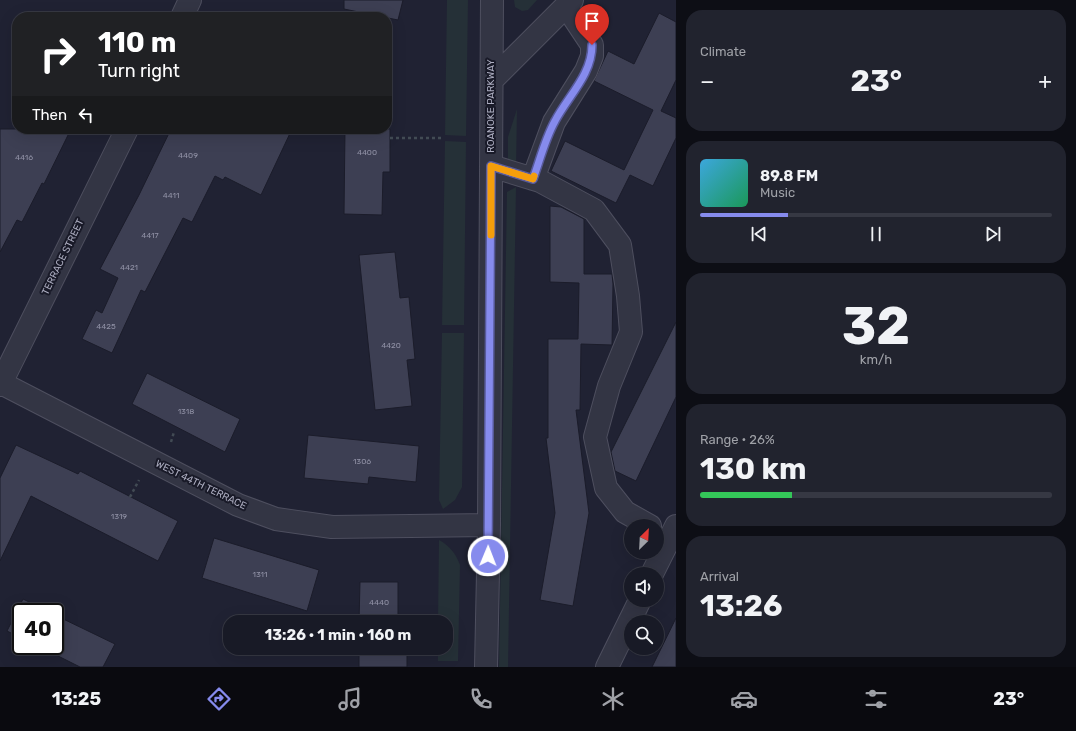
<!DOCTYPE html>
<html lang="en">
<head>
<meta charset="utf-8">
<style>
  :root { --surface:#181a26; --page:#21232e; --text:#f1f3f6; --muted:#9fa1a7; --line:#363843; --accent:#868bed }
  body { margin:0; font-family:Rubik,sans-serif; background:var(--page); color:var(--text); height:100vh; display:flex; flex-direction:column; font-size:15px; white-space:nowrap }
  * { box-sizing:border-box; margin:0 }
  p { font-size:13px; color:var(--muted) }
  .icon { flex:none; width:22px; height:22px; fill:none; stroke:currentColor; stroke-width:2; stroke-linecap:round; stroke-linejoin:round }
  .map { position:relative; flex:1; overflow:hidden }
  .details { display:flex; flex-direction:column; gap:10px; padding:10px; background:#0d0e15; width:400px }
  .details>* { flex:none }
  .guide { position:absolute; left:12px; top:12px; width:380px; height:122px; border-radius:16px; box-shadow:0 4px 16px #0002,0 0 0 1px var(--line); background:#202124; color:#fff; overflow:hidden }
  .needle { width:26px; rotate:24deg }
  .controls { position:absolute; left:624px; top:519px; display:grid; gap:8px }
  .controls a { display:grid; place-items:center; width:40px; height:40px; border-radius:50%; background:var(--surface); box-shadow:0 4px 16px #0002,0 0 0 1px var(--line); font-size:20px }
  .speed { position:absolute; left:12px; top:603px; display:flex; gap:8px; font-size:20px; font-weight:700; text-align:center }
  .speed>* { display:grid; place-content:center; width:52px; height:52px; border-radius:50%; background:var(--surface); box-shadow:0 4px 16px #0002,0 0 0 1px var(--line); line-height:1 }
  .speed .limit { border:2px solid #111; border-radius:6px; background:#fff; color:#111 }
  .pin { position:absolute; display:grid; place-items:center; width:34px; height:34px; color:#fff; margin:-41px -17px; border-radius:50% 50% 50% 0; rotate:-45deg; box-shadow:0 0 4px #0007 }
  .pin .icon { rotate:45deg }
  .me { position:absolute; width:44px; margin:-22px; rotate:1deg; stroke-linejoin:round; filter:drop-shadow(0 0 3px #0008) }
  .turn { display:flex; align-items:center; gap:14px; height:84px; padding:0 20px; font-size:18px }
  .turn .icon { width:52px; height:52px; stroke-width:2.5 }
  .turn b { display:block; font-size:28px; line-height:34px }
  .then { display:flex; align-items:center; height:38px; padding:0 20px; background:#0003; gap:8px; font-size:15px }
  .big { font-size:30px; font-weight:700; line-height:1.1 }
  .details .card { flex:1; display:flex; flex-direction:column; justify-content:center; gap:6px; min-width:0; padding:0 14px; border-radius:16px; background:var(--page) }
  .details .dial { align-items:center; gap:0 }
  .dial b { font-size:52px; line-height:1 }
  .song { display:flex; align-items:center; gap:12px }
  .cover { width:48px; height:48px; border-radius:6px; background:linear-gradient(135deg,hsl(200 70% 55%),hsl(150 70% 35%)) }
  .played { height:4px; border-radius:2px; background:linear-gradient(90deg,var(--accent) 25%,var(--line) 25%) }
  .keys { display:flex; justify-content:space-around; direction:ltr }
  .heat { display:flex; justify-content:space-between; align-items:center; font-size:22px; direction:ltr }
  .charge { height:6px; border-radius:3px; background:linear-gradient(90deg,#34c759 26%,var(--line) 0) }
  .trip { position:absolute; left:223px; top:615px; width:230px; height:40px; border-radius:16px; background:var(--surface); box-shadow:0 4px 16px #0002,0 0 0 1px var(--line); font-weight:700; line-height:40px; text-align:center }
  .tab-bar { display:flex; height:64px; justify-content:space-around; align-items:center; background:#0a0a0f; color:var(--muted) }
  .tab-bar .icon { width:28px; height:28px }
  .tab-bar .selected { color:var(--accent) }
  .tab-bar b { font-size:18px; color:var(--text) }
  main { display:flex; flex:1; min-height:0 }
  .map>svg:first-child { display:block }
  .green { fill:#253037 }
  .building { fill:#3d3f53; stroke:#1b1c2a }
  .lines { fill:none; stroke-linecap:round; stroke-linejoin:round }
  .minor-casing { stroke:#4e4f5f; stroke-width:24 }
  .path { stroke:#424b54; stroke-width:2.5; stroke-dasharray:3 3; stroke-linecap:butt }
  .minor { stroke:#333544; stroke-width:22 }
  .route-casing { stroke:#575a9a; stroke-width:10 }
  .route { stroke:#868bed; stroke-width:7 }
  .slow { stroke:#f59e0b; stroke-width:7 }
  .labels { text-anchor:middle; dominant-baseline:central; stroke-width:4; stroke-linejoin:round; paint-order:stroke }
  .number-label { font-size:8px; fill:#9192a6 }
  .street-label { font-size:10px; fill:#adaec1; stroke:#191a28 }
</style>
</head>
<body>
<main>
<div class="map">
<svg width="676" height="667" viewBox="0 0 676 667">
  <rect width="100%" height="100%" fill="#202233"/>
  <path class="green" d="M 447,0 L 468,0 L 466,136 L 445,135 Z
    M 514,0 L 537,0 L 528,10 L 522,11 L 515,7 Z
    M 517,109 L 516,168 L 508,166 L 508,137 Z
    M 445,141 L 466,142 L 464,325 L 442,325 Z
    M 516,187 L 508,667 L 499,667 L 507,192 Z
    M 442,333 L 464,333 L 462,487 L 455,500 L 443,509 L 439,500 Z
    M 439,540 C 450,546 456,554 460,565 L 458,661 L 438,661 L 438,648 L 446,648 L 446,622 L 438,622 Z"/>
  <path class="building" d="M 344,0 L 403,0 L 398,20 L 344,9 Z
    M 659,13 L 676,22 L 676,80 L 661,111 L 676,118 L 676,138 L 653,186 L 630,175 L 616,203 L 551,171 L 565,141 L 624,170 L 653,110 L 594,81 L 608,51 L 634,64 Z
    M 0,129 L 71,129 L 44,184 L 42,183 L 22,222 L 17,220 L 0,252 Z
    M 171,129 L 292,129 L 261,195 L 225,177 L 223,180 L 215,176 L 192,222 L 183,218 L 145,292 L 141,290 L 112,353 L 82,339 L 96,310 L 102,313 L 118,278 L 100,269 L 139,195 Z
    M 345,129 L 390,129 L 390,172 L 383,172 L 382,215 L 344,214 Z
    M 550,206 L 561,207 L 584,219 L 584,274 L 612,274 L 613,284 L 612,345 L 581,344 L 580,410 L 576,410 L 589,513 L 573,606 L 540,600 L 555,513 L 546,438 L 548,438 L 548,339 L 578,339 L 579,283 L 550,282 Z
    M 395,252 L 400,298 L 409,297 L 415,359 L 407,360 L 412,406 L 375,410 L 359,255 Z
    M 676,322 L 676,397 L 636,481 L 615,471 L 611,452 Z
    M 147,373 L 240,419 L 225,452 L 132,404 Z
    M 308,435 L 419,446 L 416,482 L 369,477 L 368,484 L 304,478 Z
    M 16,445 L 78,474 L 80,471 L 178,521 L 158,561 L 31,496 L 0,561 L 0,478 Z
    M 214,538 L 319,570 L 307,611 L 202,578 Z
    M 360,582 L 398,582 L 398,622 L 359,622 Z
    M 23,599 L 50,612 L 21,612 L 21,638 L 7,631 Z
    M 55,615 L 115,644 L 103,667 L 80,667 L 38,646 L 55,646 Z
    M 676,618 L 676,667 L 652,667 Z
    M 359,648 L 407,648 L 407,667 L 359,667 Z"/>
  <g class="lines">
    <g class="minor-casing">
      <path id="minor" d="M 182,17 L 190,0
        M 492,80 L 572,0
        M 491,166 L 540,181 L 594,210 L 620,245 L 628,296 L 631,332 L 609,386 L 595,437 L 606,488 L 625,512 L 650,526
        M 533,179 L 554,122 L 586,71 L 592,56 L 592,45 L 566,6
        M 1,383 L 238,505 L 276,519 L 332,527 L 489,525
        M 0,385 L 127,129
        M 652,574 L 676,526
        M 486,667 L 489,525 L 492,0
        M 607,667 L 640,600"/>
    </g>
    <path class="path" d="M 390,138 L 441,138
      M 171,442 L 174,432
      M 130,497 L 139,480"/>
    <use href="#minor" class="minor"/>
  </g>
  <g class="lines">
    <g class="route-casing">
      <path id="route" d="M 488,556 L 491,166 L 533,179 C 540,160 545,139 555,121 C 568,96 592,75 592,45"/>
    </g>
    <use href="#route" class="route"/>
    <path class="slow" d="M 491,235 L 491,166 L 533,179 L 534,176"/>
  </g>
  <g class="labels">
    <g class="number-label">
      <text x="367" y="152">4400</text>
      <text x="188" y="155">4409</text>
      <text x="24" y="157">4416</text>
      <text x="171" y="195">4411</text>
      <text x="150" y="235">4417</text>
      <text x="129" y="267">4421</text>
      <text x="106" y="326">4425</text>
      <text x="391" y="345">4420</text>
      <text x="186" y="411">1318</text>
      <text x="362" y="461">1306</text>
      <text x="119" y="516">1319</text>
      <text x="260" y="574">1311</text>
      <text x="379" y="602">4440</text>
    </g>
    <g class="street-label">
      <text transform="translate(491 106) rotate(-90)">ROANOKE PARKWAY</text>
      <text transform="translate(63 257) rotate(-64)">TERRACE STREET</text>
      <text transform="translate(201 485) rotate(26)">WEST 44TH TERRACE</text>
    </g>
  </g>
</svg>
<div class="controls">
<a><svg class="needle" viewBox="-14 -14 28 28"><path d="M0-13l5 13h-10z" fill="#e53935"/><path d="M0 13l5-13h-10z" fill="#9fa1a7"/></svg></a>
<a><svg class="icon" aria-label="sound" viewBox="0 0 24 24"><path d="M4 9h4l5-4v14l-5-4H4zM17 9q2 3 0 6"/></svg></a>
<a><svg class="icon" aria-label="search" viewBox="0 0 24 24"><circle cx="10" cy="10" r="6"/><path d="M15 15l6 6"/></svg></a>
</div>
<div class="speed"><div class="limit">40</div></div>
<div class="pin" style="left:592px;top:45px;background:#d93025"><svg class="icon" aria-label="arrive" viewBox="0 0 24 24"><path d="M6 21V4h12l-3 4 3 4H6"/></svg></div>
<svg class="me" style="left:488px;top:556px" viewBox="-20 -20 40 40"><circle r="17" fill="#868bed" stroke="#fff" stroke-width="3"/><path d="M0-11L8 9 0 5-8 9z" fill="#fff"/></svg>
<div class="trip">13:26 · 1 min · 160 m</div>
<div class="guide">
<div class="turn"><svg class="icon" aria-label="right" viewBox="0 0 24 24"><path d="M7 20v-9h11M14 6l5 5-5 5"/></svg><div><b>110 m</b>Turn right</div></div>
<div class="then">Then<svg class="icon" aria-label="left" viewBox="0 0 24 24"><path d="M17 20v-9H6M10 6l-5 5 5 5"/></svg></div>
</div>
</div>
<section class="details">
<div class="card"><p>Climate</p>
<div class="heat"><a>−</a><b class="big">23°</b><a>+</a></div>
</div>
<div class="card">
<div class="song"><i class="cover"></i><div><b>89.8 FM</b><p>Music</p></div></div>
<div class="played"></div>
<div class="keys"><svg class="icon" aria-label="previous" viewBox="0 0 24 24"><path d="M18 5L8 12l10 7zM5 5v14"/></svg><svg class="icon" aria-label="pause" viewBox="0 0 24 24"><path d="M8 5v14M16 5v14"/></svg><svg class="icon" aria-label="next" viewBox="0 0 24 24"><path d="M6 5l10 7-10 7zM19 5v14"/></svg></div>
</div>
<div class="card dial"><b>32</b><p>km/h</p></div>
<div class="card"><p>Range · 26%</p><b class="big">130 km</b><div class="charge"></div></div>
<div class="card"><p>Arrival</p><b class="big">13:26</b></div>
</section>
</main>
<nav class="tab-bar">
<b>13:25</b>
<svg class="icon selected" aria-label="directions" viewBox="0 0 24 24"><path d="M12 3l9 9-9 9-9-9zM9 14v-3h6M13 9l2 2-2 2"/></svg>
<svg class="icon" aria-label="music" viewBox="0 0 24 24"><path d="M9 18V5l10-2v13"/><circle cx="6" cy="18" r="3"/><circle cx="16" cy="16" r="3"/></svg>
<svg class="icon" aria-label="phone" viewBox="0 0 24 24"><path d="M5 4h4l2 5-3 2q2 4 5 5l2-3 5 2v4C11 20 4 13 5 4z"/></svg>
<svg class="icon" aria-label="climate" viewBox="0 0 24 24"><path d="M12 3v18M4 7l16 10M4 17L20 7"/></svg>
<svg class="icon" aria-label="car" viewBox="0 0 24 24"><path d="M5 17H2v-5l4-1 3-4h7l3 4 3 1v5h-3M9 17h6M6 11h13"/><circle cx="7" cy="17" r="2"/><circle cx="17" cy="17" r="2"/></svg>
<svg class="icon" aria-label="filters" viewBox="0 0 24 24"><path d="M4 7h16M4 17h16"/><circle cx="9" cy="7" r="2"/><circle cx="15" cy="17" r="2"/></svg>
<b>23°</b>
</nav>
</body>
</html>
